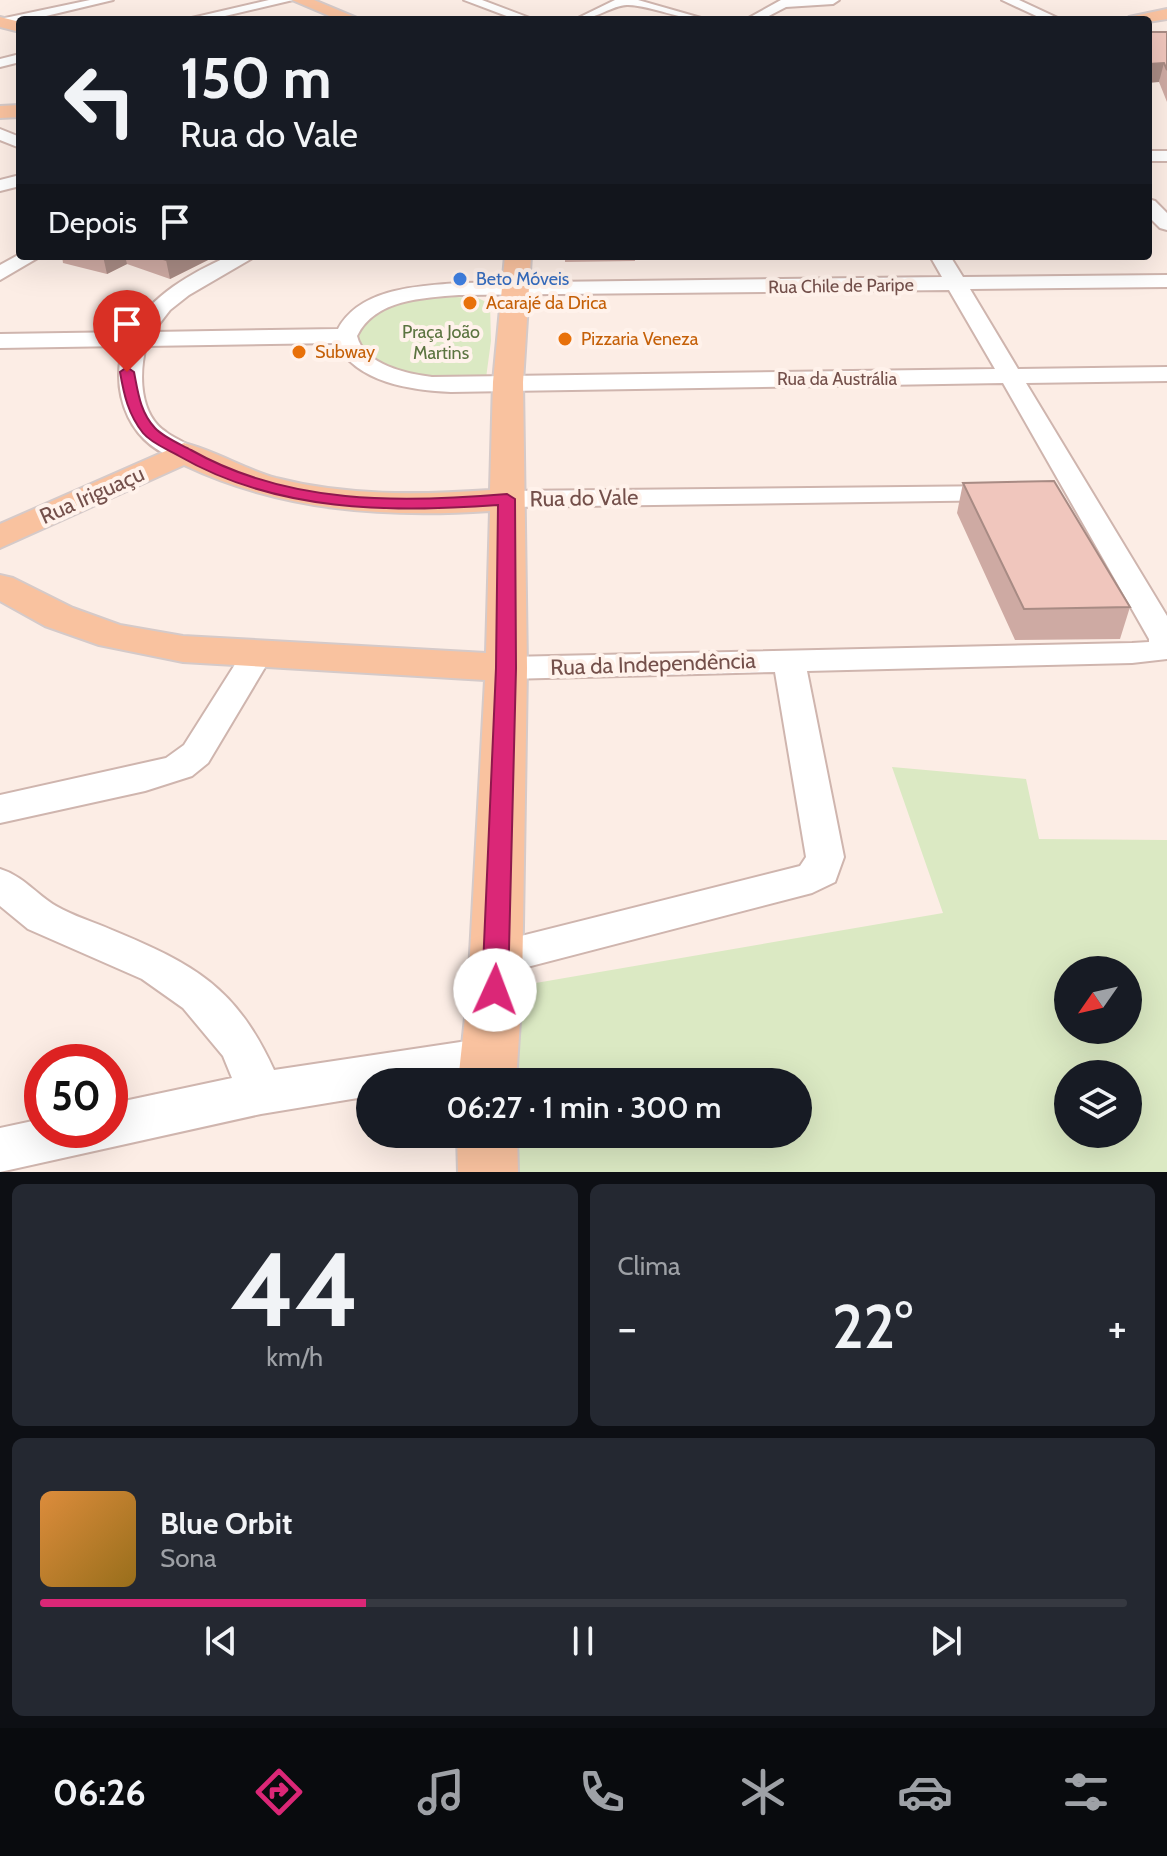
<!DOCTYPE html>
<html lang="pt">
<head>
<meta charset="utf-8">
<style>
  :root { --surface:#171b24; --page:#242831; --text:#f1f3f6; --muted:#9ea1a6; --line:#363941; --accent:#db2777 }
  body { margin:0; font-family:Cabin,sans-serif; background:var(--page); color:var(--text); height:100vh; display:flex; flex-direction:column; font-size:30px; white-space:nowrap }
  * { box-sizing:border-box; margin:0 }
  p { font-size:26px; color:var(--muted) }
  .icon { flex:none; width:44px; height:44px; fill:none; stroke:currentColor; stroke-width:2; stroke-linecap:round; stroke-linejoin:round }
  .map { position:relative; height:1172px; overflow:hidden }
  .panel { display:flex; flex-direction:column; gap:12px; padding:12px; background:#0d0f14; flex:1 }
  .panel>* { flex:none }
  .top-card { position:absolute; left:16px; top:16px; width:1136px; height:244px; border-radius:8px; box-shadow:0 8px 32px #0002; background:#171b24; color:var(--text); overflow:hidden }
  .needle { width:52px; rotate:236deg }
  .tools { position:absolute; left:1054px; top:956px; display:grid; gap:16px }
  .tools a { display:grid; place-items:center; width:88px; height:88px; border-radius:50%; background:var(--surface); box-shadow:0 8px 32px #0002; font-size:40px }
  .speed { position:absolute; left:24px; top:1044px; display:flex; gap:16px; font-size:40px; font-weight:700; text-align:center }
  .speed>* { display:grid; place-content:center; width:104px; height:104px; border-radius:50%; background:var(--surface); box-shadow:0 8px 32px #0002; line-height:1 }
  .speed .limit { border:12px solid #d22; background:#fff; color:#111 }
  .pin { position:absolute; display:grid; place-items:center; width:68px; height:68px; color:#fff; margin:-82px -34px; border-radius:50% 50% 50% 0; rotate:-45deg; box-shadow:0 0 8px #0007 }
  .pin .icon { rotate:45deg }
  .me { position:absolute; width:88px; margin:-44px; rotate:2deg; stroke-linejoin:round; filter:drop-shadow(0 0 6px #0008) }
  .turn { display:flex; align-items:center; gap:28px; height:168px; padding:0 32px; font-size:36px }
  .turn .icon { width:104px; height:104px; stroke-width:2.5 }
  .turn b { display:block; font-size:56px; line-height:68px }
  .then { display:flex; align-items:center; height:76px; padding:0 32px; background:#0003; gap:16px; font-size:30px }
  .big { font-size:60px; font-weight:600; line-height:1.1 }
  .panel .tile { flex:1; display:flex; flex-direction:column; justify-content:center; gap:12px; min-width:0; padding:0 28px; border-radius:12px; background:var(--page) }
  .panel .dial { align-items:center; gap:0 }
  .dial b { font-size:104px; line-height:1 }
  .song { display:flex; align-items:center; gap:24px }
  .cover { width:96px; height:96px; border-radius:12px; background:linear-gradient(135deg,hsl(30 70% 55%),hsl(40 70% 35%)) }
  .played { height:8px; border-radius:4px; background:linear-gradient(90deg,var(--accent) 30%,var(--line) 30%) }
  .keys { display:flex; justify-content:space-around; direction:ltr }
  .heat { display:flex; justify-content:space-between; align-items:center; font-size:44px; direction:ltr }
  .panel .tiles { flex:1; display:grid; gap:12px; grid-template-columns:1fr 1fr }
  .tile:last-child { grid-column:span 2 }
  .trip { position:absolute; left:356px; top:1068px; width:456px; height:80px; border-radius:40px; background:var(--surface); box-shadow:0 8px 32px #0002; font-weight:600; line-height:80px; text-align:center }
  .tabs { display:flex; height:128px; justify-content:space-around; align-items:center; background:#090b0e; color:var(--muted) }
  .tabs .icon { width:56px; height:56px }
  .tabs .selected { color:var(--accent) }
  .tabs b { font-size:36px; color:var(--text) }
  .map>svg:first-child { display:block }
  .green { fill:#dbe9c3; fill-rule:evenodd }
  .lines { fill:none; stroke-linecap:round; stroke-linejoin:round }
  .minor-casing { stroke:#cfb5ae; stroke-width:4 }
  .major-casing { stroke:#d5cac9; stroke-width:4 }
  .minor { fill:#fff; fill-rule:evenodd }
  .major { fill:#f9c29f; fill-rule:evenodd }
  .wall { fill:#ceaaa3 }
  .shaded-wall { fill:#a88b84 }
  .building { fill:#f0c6bd; stroke:#a88b84; stroke-width:2 }
  .route { fill:#db2777; stroke:#8e194d; stroke-width:2 }
  .shop-dot { fill:#3f7fe0; stroke:#fff2eb; stroke-width:3 }
  .food-dot { fill:#e8710a; stroke:#fff2eb; stroke-width:3 }
  .labels { text-anchor:middle; dominant-baseline:central; stroke-width:8; stroke-linejoin:round; paint-order:stroke }
  .far-shop-label { font-size:18px; fill:#366cbe; stroke:#fff2eb; text-anchor:start }
  .far-street-label { font-size:18px; fill:#74504b; stroke:#fff2eb }
  .far-food-label { font-size:18px; fill:#c56008; stroke:#fff2eb; text-anchor:start }
  .far-park-label { font-size:18px; fill:#5b7440; stroke:#fff2eb }
  .street-label { font-size:22px; fill:#74504b; stroke:#fff2eb }
</style>
</head>
<body>
<div class="map">
<svg width="1167" height="1172" viewBox="0 0 1167 1172">
  <rect width="100%" height="100%" fill="#fcede5"/>
  <path class="green" d="M 455,297 L 478,298 L 490,304 L 491,341 L 486,378 L 416,384 L 351,348 C 353,341 355,331 360,325 C 383,300 424,299 455,297 Z
    M 892,767 L 1026,779 L 1039,839 L 1167,840 L 1167,1172 L 488,1172 L 487,1134 L 798,1134 L 798,1082 L 487,1082 L 495,990 L 943,913 ZM 1068,970 L 1128,970 L 1128,1030 L 1068,1030 ZM 1068,1074 L 1128,1074 L 1128,1134 L 1068,1134 Z"/>
  <g class="lines">
    <g class="minor-casing">
      <path id="minor" d="M 90,0 L 113,0 L 0,27 L 0,19 Z
        M 269,0 L 293,0 L 208,20 L 183,20 Z
        M 464,0 L 482,0 L 535,20 L 517,20 Z
        M 615,0 L 638,0 L 708,20 C 679,20 654,6 628,5 C 614,4 596,20 574,20 Z
        M 781,0 L 839,0 L 833,4 L 786,7 L 761,20 L 745,20 Z
        M 1002,0 L 1019,0 L 1062,20 L 1045,20 Z
        M 20,54 L 20,62 L 0,67 L 0,59 Z
        M 0,129 L 20,137 L 20,148 L 0,140 Z
        M 1148,151 L 1167,151 L 1167,161 L 1148,161 Z
        M 20,175 L 20,186 L 0,191 L 0,180 Z
        M 1148,199 L 1155,201 L 1167,213 L 1167,230 L 1160,228 L 1148,216 Z
        M 20,254 L 41,256 L 0,280 L 0,265 Z
        M 229,256 L 256,256 L 189,295 L 170,310 L 153,332 L 338,329 C 360,288 418,286 459,283 L 942,277 L 930,256 L 950,256 L 963,277 L 1167,275 L 1167,287 L 970,289 L 1018,369 L 1167,367 L 1167,381 L 1026,383 L 1167,616 L 1167,659 L 1132,663 L 807,671 L 844,857 L 835,882 L 812,893 L 496,975 L 481,970 L 475,958 L 481,946 L 800,866 L 806,857 L 775,672 L 506,679 L 495,675 L 490,668 L 495,661 L 506,657 L 1132,643 L 1149,642 L 1149,639 L 1003,383 L 451,392 C 411,390 357,383 336,343 L 146,346 C 139,374 139,414 166,432 C 176,440 190,443 197,453 L 193,459 L 184,461 C 130,447 110,396 123,346 L 0,348 L 0,334 L 130,332 C 152,295 191,273 229,256 ZM 949,290 L 995,369 L 432,377 C 408,374 364,365 357,336 C 375,299 423,298 459,295 Z
        M 1001,486 L 1011,488 L 1015,494 L 1011,500 L 507,507 L 497,505 L 493,499 L 497,493 L 507,491 Z
        M 257,644 L 268,647 L 273,654 L 208,763 L 192,776 L 145,791 L 0,823 L 0,795 L 166,758 L 184,745 L 246,647 Z
        M 0,869 C 23,876 36,894 56,906 C 73,916 94,922 112,930 C 194,964 236,987 274,1070 L 487,1038 L 503,1044 L 509,1058 L 503,1072 C 461,1087 414,1082 370,1082 L 370,1096 L 261,1114 L 0,1172 L 0,1128 L 42,1119 L 42,1130 L 110,1130 L 110,1104 L 232,1078 L 223,1056 L 183,1008 L 142,979 L 28,929 L 0,906 Z"/>
    </g>
    <g class="major-casing">
      <path id="major" d="M 292,0 L 314,0 L 362,20 L 339,20 Z
        M 1167,9 L 1167,19 L 1148,22 L 1127,20 L 1129,17 Z
        M 0,17 L 20,22 L 20,32 L 0,27 Z
        M 20,105 L 20,117 L 0,118 L 0,106 Z
        M 505,256 L 531,256 L 523,382 L 527,668 L 522,990 L 516,1082 L 458,1082 L 468,990 L 485,680 L 183,662 L 99,645 L 45,626 L 0,601 L 0,575 L 13,578 L 73,608 L 120,625 L 183,636 L 486,653 L 490,511 C 384,518 281,511 184,465 L 0,548 L 0,524 L 184,443 C 216,451 244,469 276,478 C 346,496 419,495 490,490 L 493,382 Z
        M 457,1134 L 517,1134 L 518,1172 L 458,1172 Z"/>
    </g>
    <use href="#minor" class="minor"/>
    <use href="#major" class="major"/>
  </g>
  <path class="wall" d="M 1167,32 L 1167,102 L 1159,82 Z
    M 62,256 L 216,256 L 170,279 L 127,264 L 107,274 L 63,263 Z
    M 565,256 L 635,256 L 635,261 L 565,262 Z
    M 963,483 L 1130,607 L 1120,639 L 1015,640 L 957,513 Z"/>
  <path class="shaded-wall" d="M 1164,63 L 1159,82 L 1148,83 L 1148,64 Z
    M 103,256 L 125,256 L 127,264 L 107,274 Z
    M 174,256 L 216,256 L 170,279 L 166,260 Z"/>
  <path class="building" d="M 1148,32 L 1167,32 L 1167,70 L 1164,63 L 1148,64 Z
    M 154,256 L 174,256 L 166,260 Z
    M 1054,481 L 1130,607 L 1024,609 L 963,483 Z"/>
  <path class="route" d="M 127,367 L 134,372 C 138,392 140,412 155,428 C 163,437 180,444 191,450 C 288,505 400,503 507,494 L 515,499 L 516,668 L 508,990 L 504,997 L 495,1000 L 486,997 L 482,990 L 496,668 L 498,505 C 390,513 276,512 179,456 C 167,449 151,443 143,433 C 128,414 124,395 120,372 Z"/>
  <circle class="shop-dot" cx="460" cy="279" r="8"/>
  <g class="food-dot">
    <circle cx="470" cy="303" r="8"/>
    <circle cx="565" cy="339" r="8"/>
    <circle cx="299" cy="352" r="8"/>
  </g>
  <g class="labels">
    <g class="far-shop-label">
      <text x="476" y="279">Beto Móveis</text>
    </g>
    <g class="far-street-label">
      <text transform="translate(841 286) rotate(-1)">Rua Chile de Paripe</text>
      <text x="837" y="379">Rua da Austrália</text>
    </g>
    <g class="far-food-label">
      <text x="486" y="303">Acarajé da Drica</text>
      <text x="581" y="339">Pizzaria Veneza</text>
      <text x="315" y="352">Subway</text>
    </g>
    <g class="far-park-label">
      <text x="441" y="332">Praça João<tspan x="441" dy="21">Martins</tspan></text>
    </g>
    <g class="street-label">
      <text transform="translate(92 495) rotate(-24)">Rua Iriguaçu</text>
      <text transform="translate(584 498) rotate(-1)">Rua do Vale</text>
      <text transform="translate(653 664) rotate(-2)">Rua da Independência</text>
    </g>
  </g>
</svg>
<div class="tools">
<a><svg class="needle" viewBox="-14 -14 28 28"><path d="M0-13l5 13h-10z" fill="#e53935"/><path d="M0 13l5-13h-10z" fill="#9ea1a6"/></svg></a>
<a><svg class="icon" aria-label="layers" viewBox="0 0 24 24"><path d="M12 4l9 5-9 5-9-5zM3 14l9 5 9-5"/></svg></a>
</div>
<div class="speed"><div class="limit">50</div></div>
<div class="pin" style="left:127px;top:372px;background:#d93025"><svg class="icon" aria-label="arrive" viewBox="0 0 24 24"><path d="M6 21V4h12l-3 4 3 4H6"/></svg></div>
<svg class="me" style="left:495px;top:990px" viewBox="-20 -20 40 40"><circle r="19" fill="#fff"/><path d="M0-13L10 11 0 6-10 11z" fill="#db2777"/></svg>
<div class="trip">06:27 · 1 min · 300 m</div>
<div class="top-card">
<div class="turn"><svg class="icon" aria-label="left" viewBox="0 0 24 24"><path d="M17 20v-9H6M10 6l-5 5 5 5"/></svg><div><b>150 m</b>Rua do Vale</div></div>
<div class="then">Depois<svg class="icon" aria-label="arrive" viewBox="0 0 24 24"><path d="M6 21V4h12l-3 4 3 4H6"/></svg></div>
</div>
</div>
<section class="panel">
<div class="tiles">
<div class="tile dial"><b>44</b><p>km/h</p></div>
<div class="tile"><p>Clima</p>
<div class="heat"><a>−</a><b class="big">22°</b><a>+</a></div>
</div>
<div class="tile">
<div class="song"><i class="cover"></i><div><b>Blue Orbit</b><p>Sona</p></div></div>
<div class="played"></div>
<div class="keys"><svg class="icon" aria-label="previous" viewBox="0 0 24 24"><path d="M18 5L8 12l10 7zM5 5v14"/></svg><svg class="icon" aria-label="pause" viewBox="0 0 24 24"><path d="M8 5v14M16 5v14"/></svg><svg class="icon" aria-label="next" viewBox="0 0 24 24"><path d="M6 5l10 7-10 7zM19 5v14"/></svg></div>
</div>
</div>
</section>
<nav class="tabs">
<b>06:26</b>
<svg class="icon selected" aria-label="directions" viewBox="0 0 24 24"><path d="M12 3l9 9-9 9-9-9zM9 14v-3h6M13 9l2 2-2 2"/></svg>
<svg class="icon" aria-label="music" viewBox="0 0 24 24"><path d="M9 18V5l10-2v13"/><circle cx="6" cy="18" r="3"/><circle cx="16" cy="16" r="3"/></svg>
<svg class="icon" aria-label="phone" viewBox="0 0 24 24"><path d="M5 4h4l2 5-3 2q2 4 5 5l2-3 5 2v4C11 20 4 13 5 4z"/></svg>
<svg class="icon" aria-label="climate" viewBox="0 0 24 24"><path d="M12 3v18M4 7l16 10M4 17L20 7"/></svg>
<svg class="icon" aria-label="car" viewBox="0 0 24 24"><path d="M5 17H2v-5l4-1 3-4h7l3 4 3 1v5h-3M9 17h6M6 11h13"/><circle cx="7" cy="17" r="2"/><circle cx="17" cy="17" r="2"/></svg>
<svg class="icon" aria-label="filters" viewBox="0 0 24 24"><path d="M4 7h16M4 17h16"/><circle cx="9" cy="7" r="2"/><circle cx="15" cy="17" r="2"/></svg>
</nav>
</body>
</html>
